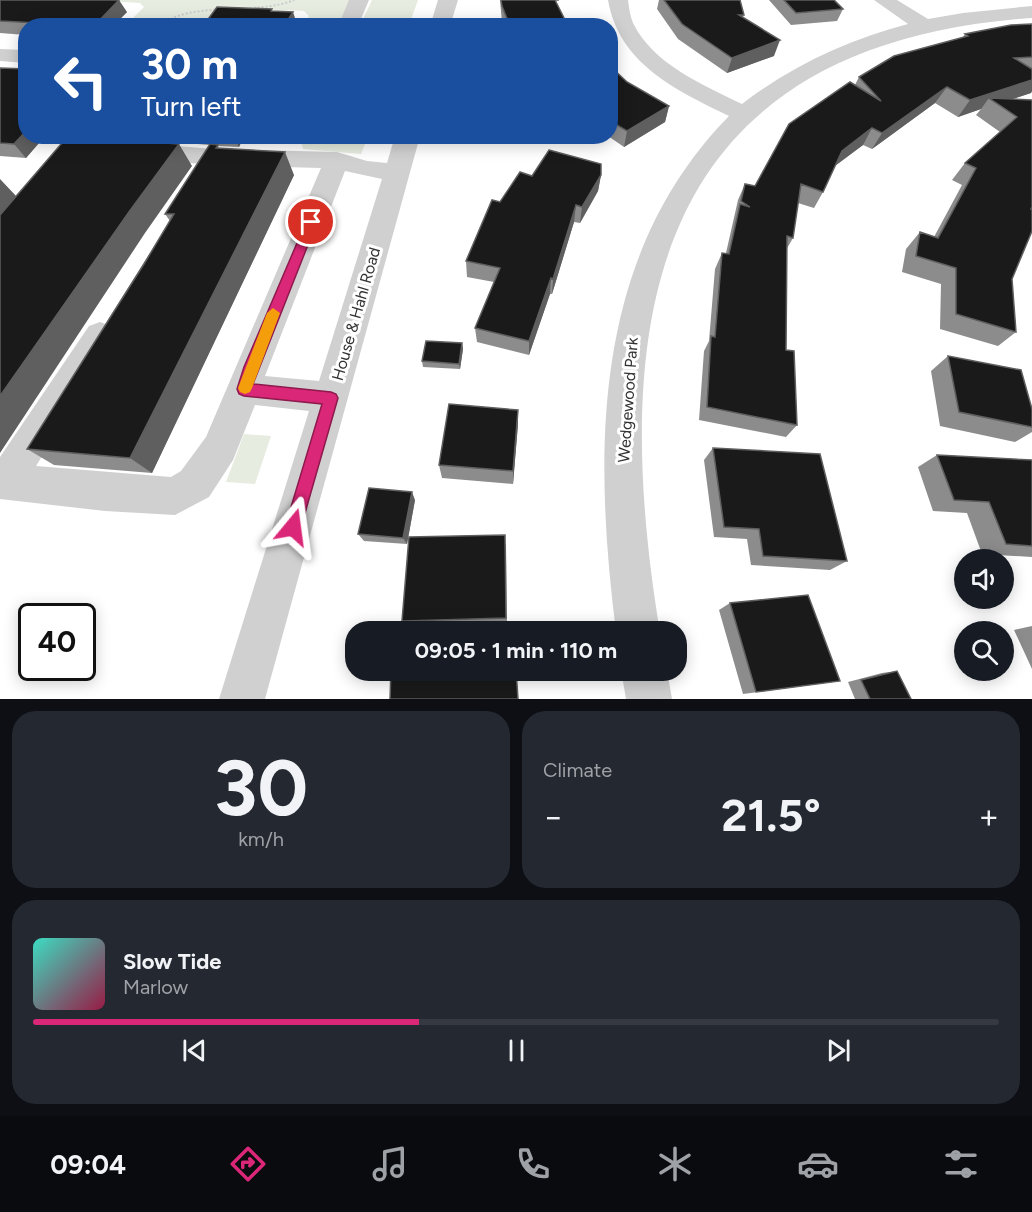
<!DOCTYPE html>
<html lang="en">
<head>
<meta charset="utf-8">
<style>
  :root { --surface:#171b24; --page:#242831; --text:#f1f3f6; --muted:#9ea1a6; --line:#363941; --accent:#db2777 }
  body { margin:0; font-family:Figtree,sans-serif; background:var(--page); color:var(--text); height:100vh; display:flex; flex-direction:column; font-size:22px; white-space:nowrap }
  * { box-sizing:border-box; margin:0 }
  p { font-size:20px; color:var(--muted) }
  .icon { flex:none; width:33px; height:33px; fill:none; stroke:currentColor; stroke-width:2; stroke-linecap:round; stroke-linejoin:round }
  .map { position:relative; height:699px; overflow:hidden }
  .drawer { display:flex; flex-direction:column; gap:12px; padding:12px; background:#0d0f14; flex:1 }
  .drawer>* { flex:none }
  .guide { position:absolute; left:18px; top:18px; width:600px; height:126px; border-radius:24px; box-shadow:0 3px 15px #0003; background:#1a4fa0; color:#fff; overflow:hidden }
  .fabs { position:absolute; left:954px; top:549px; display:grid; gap:12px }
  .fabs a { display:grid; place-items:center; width:60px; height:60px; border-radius:50%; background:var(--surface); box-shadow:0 3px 15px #0003; font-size:30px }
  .speed { position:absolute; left:18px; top:603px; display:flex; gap:12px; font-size:30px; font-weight:700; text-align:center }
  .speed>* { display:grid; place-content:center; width:78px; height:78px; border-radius:50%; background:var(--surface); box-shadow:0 3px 15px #0003; line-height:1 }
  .speed .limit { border:3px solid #111; border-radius:9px; background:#fff; color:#111 }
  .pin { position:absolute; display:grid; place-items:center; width:51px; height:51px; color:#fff; margin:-26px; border:3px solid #fff; border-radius:50%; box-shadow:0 2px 6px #0007 }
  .me { position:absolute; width:66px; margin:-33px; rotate:16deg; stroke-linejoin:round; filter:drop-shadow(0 0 4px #0008) }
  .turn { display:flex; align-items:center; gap:21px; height:126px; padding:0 24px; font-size:27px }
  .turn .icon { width:78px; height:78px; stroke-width:2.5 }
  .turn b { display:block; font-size:42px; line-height:51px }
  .big { font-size:45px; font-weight:700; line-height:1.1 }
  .drawer .widget { flex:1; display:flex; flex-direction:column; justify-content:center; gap:9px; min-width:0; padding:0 21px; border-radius:24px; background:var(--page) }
  .drawer .dial { align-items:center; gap:0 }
  .dial b { font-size:78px; line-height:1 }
  .song { display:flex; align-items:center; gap:18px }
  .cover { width:72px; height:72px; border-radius:9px; background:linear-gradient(135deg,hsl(170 70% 55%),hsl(340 70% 35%)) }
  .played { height:6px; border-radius:3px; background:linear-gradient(90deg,var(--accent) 40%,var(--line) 40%) }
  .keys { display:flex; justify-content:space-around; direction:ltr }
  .heat { display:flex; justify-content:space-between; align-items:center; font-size:33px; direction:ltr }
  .drawer .tiles { flex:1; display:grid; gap:12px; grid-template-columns:1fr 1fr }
  .widget:last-child { grid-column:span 2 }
  .trip { position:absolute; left:345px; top:621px; width:342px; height:60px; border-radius:24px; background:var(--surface); box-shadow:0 3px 15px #0003; font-weight:700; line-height:60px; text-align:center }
  .dock { display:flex; height:96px; justify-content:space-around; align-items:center; background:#090b0e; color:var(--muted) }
  .dock .icon { width:42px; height:42px }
  .dock .current { color:var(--accent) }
  .dock b { font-size:27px; color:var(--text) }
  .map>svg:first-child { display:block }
  .green { fill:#e6ecdf }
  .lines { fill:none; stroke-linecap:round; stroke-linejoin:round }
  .path { stroke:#cdcdcd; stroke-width:2; stroke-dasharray:2 2; stroke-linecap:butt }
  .minor { fill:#d0d0d0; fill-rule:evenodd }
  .wall { fill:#8c8c8c }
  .shaded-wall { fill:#5f5f5f }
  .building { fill:#1a1a1a; stroke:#5f5f5f; stroke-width:1.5 }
  .route { fill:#db2777; stroke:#8e194d; stroke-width:1.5 }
  .slow { fill:#f59e0b }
  .labels { text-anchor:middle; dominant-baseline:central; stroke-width:6; stroke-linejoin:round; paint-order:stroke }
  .street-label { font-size:16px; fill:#333; stroke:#fff }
</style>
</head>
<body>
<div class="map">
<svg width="1032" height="699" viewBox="0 0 1032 699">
  <rect width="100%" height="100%" fill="#fff"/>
  <path class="green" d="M 91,0 L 351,0 L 339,26 L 303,25 L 309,16 L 304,11 L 234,8 L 223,11 L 212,25 L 126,25 L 144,7 L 140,3 Z
    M 372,0 L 418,0 L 409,25 L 360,25 Z
    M 300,137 L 300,136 L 368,137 L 361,154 L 303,149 Z
    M 244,434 L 271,436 L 255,484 L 226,482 Z"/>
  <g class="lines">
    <path class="path" d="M 161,26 C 188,0 256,16 294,0"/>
    <path class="minor" d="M 349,0 L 369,0 L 358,26 L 338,26 Z
      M 438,0 L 458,0 L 450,26 L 430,26 Z
      M 608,0 L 628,0 C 629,8 630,16 633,23 C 653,64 703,85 742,104 C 791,66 848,40 908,24 L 874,0 L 897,0 L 928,19 L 963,13 L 1032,6 L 1032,18 C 653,45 607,312 660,632 L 616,632 C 593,449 592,256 729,116 C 676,90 619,64 608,0 Z
      M 0,49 L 26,50 L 26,63 L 0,61 Z
      M 395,136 L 420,136 L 265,699 L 219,699 L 309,411 L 255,405 L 233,460 L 209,497 L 175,515 L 105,511 L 0,499 L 0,457 L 89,326 L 100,322 L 111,326 L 116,335 L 36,466 L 171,477 L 181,471 L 206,437 L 321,168 L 213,165 L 142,159 L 133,157 L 129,151 L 133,145 L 142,143 L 213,149 L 337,152 L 367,161 L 387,163 ZM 345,171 L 382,179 L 319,381 L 265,376 Z
      M 621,670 L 667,670 L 672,699 L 626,699 Z"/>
  </g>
  <path class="wall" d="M 0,0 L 127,12 L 113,26 L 26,26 L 26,35 L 0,33 Z
    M 500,0 L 559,0 L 559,1 L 555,1 L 568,26 L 504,26 L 502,22 Z
    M 659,0 L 740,0 L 744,15 L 743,17 L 774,56 L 727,73 L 678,39 L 657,9 Z
    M 769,0 L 834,0 L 843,9 L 837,21 L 791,25 Z
    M 1032,24 L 1032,91 L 1031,93 L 1012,99 L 1032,100 L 1031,209 L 1012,279 L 1016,332 L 998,346 L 940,329 L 941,284 L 902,272 L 906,249 L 920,232 L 934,237 L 962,185 L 952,180 L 965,163 L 1000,132 L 976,115 L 981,109 L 958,117 L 935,103 L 872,149 L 863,145 L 835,166 L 823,192 L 814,208 L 798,203 L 793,238 L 786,250 L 786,350 L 797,425 L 786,437 L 699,420 L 704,351 L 709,341 L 715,269 L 722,253 L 726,253 L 738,200 L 745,184 L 755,186 L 855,85 L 859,77 L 963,37 L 965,34 Z
    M 610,66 L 627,82 L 669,106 L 665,122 L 624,147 L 608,136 L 610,136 Z
    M 0,68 L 26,136 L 45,136 L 26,158 L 0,156 Z
    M 96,136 L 244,136 L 239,147 L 218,146 L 219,148 L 294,175 L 152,473 L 54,465 L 27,449 L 170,221 L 165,214 L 210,145 Z
    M 601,175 L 598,191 L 580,223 L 574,222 L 552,294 L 550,294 L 529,355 L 477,342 L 475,328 L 494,282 L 467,277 L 466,261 L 500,202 L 532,176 Z
    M 462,343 L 463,349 L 460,369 L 423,367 L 422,361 Z
    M 948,356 L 1032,409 L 1032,432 L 1015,442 L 940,426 L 931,371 Z
    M 518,424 L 513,484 L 442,478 L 439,465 Z
    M 713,448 L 847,561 L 830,570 L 751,565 L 747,539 L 714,537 L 704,460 Z
    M 937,455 L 1032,460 L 1032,557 L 982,554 L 967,513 L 933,511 L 918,467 Z
    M 415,500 L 407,544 L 364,541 L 358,534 Z
    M 506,544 L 507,624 L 408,627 L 402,621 Z
    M 730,603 L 840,681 L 743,694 L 719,610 Z
    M 1032,626 L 1032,669 L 1014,630 Z
    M 897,671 L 911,699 L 855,699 L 848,682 L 882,673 Z"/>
  <path class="shaded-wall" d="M 119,0 L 127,12 L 113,26 L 94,26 Z
    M 293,12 L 297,24 L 296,26 L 284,26 Z
    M 780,40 L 774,56 L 727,73 L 732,58 Z
    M 1032,80 L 1032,91 L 1031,93 L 998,104 L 989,98 L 981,109 L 958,117 L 970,100 Z
    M 947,87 L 935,103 L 872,149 L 882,133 Z
    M 669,106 L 665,122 L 624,147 L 627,131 Z
    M 872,128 L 863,145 L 832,168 L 842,151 Z
    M 26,131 L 26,136 L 45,136 L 26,158 L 14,144 Z
    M 234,136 L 244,136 L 239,147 Z
    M 179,144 L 192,166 L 145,233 L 0,453 L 0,396 L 129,212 Z
    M 285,152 L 294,175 L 152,473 L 130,458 Z
    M 601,175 L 598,191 L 580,223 L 582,207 Z
    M 0,179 L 17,197 L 0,218 Z
    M 576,205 L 574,222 L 552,294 L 553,279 Z
    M 551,278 L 550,294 L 529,355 L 529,341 Z
    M 462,343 L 463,349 L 460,369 L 459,364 Z
    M 518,410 L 518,424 L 513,484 L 513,471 Z
    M 412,492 L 415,500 L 407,544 L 403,538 Z"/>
  <path class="building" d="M 0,0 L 119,0 L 94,26 L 0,21 Z
    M 501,0 L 555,0 L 568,26 L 510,26 L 502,6 Z
    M 664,0 L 740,0 L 744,15 L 739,15 L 780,40 L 732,58 L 682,24 Z
    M 784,0 L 834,0 L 843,9 L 796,13 Z
    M 217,7 L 272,9 L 271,11 L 293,12 L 284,26 L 203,26 Z
    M 1032,24 L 1032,57 L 1014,58 L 1032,69 L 1032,80 L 970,100 L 947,87 L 882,133 L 872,128 L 842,151 L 823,192 L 801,184 L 793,238 L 787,236 L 786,350 L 794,351 L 797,425 L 707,407 L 711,336 L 715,337 L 722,253 L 729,254 L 740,204 L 750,207 L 741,201 L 745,184 L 755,186 L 789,124 L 850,82 L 881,101 L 859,77 L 894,56 L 968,36 L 965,34 L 1011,25 Z
    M 610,66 L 627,82 L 669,106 L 627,131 L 610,121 Z
    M 0,68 L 26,69 L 26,131 L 14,144 L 0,143 Z
    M 989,98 L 1032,100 L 1032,207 L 1031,209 L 1032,209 L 1032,231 L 1012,279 L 1016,332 L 956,314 L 956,268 L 916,256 L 920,232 L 938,238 L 976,168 L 965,163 L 1017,117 Z
    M 68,136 L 179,144 L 129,212 L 0,396 L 0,215 Z
    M 210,144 L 218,145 L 216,148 L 285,152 L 130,458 L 27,449 L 144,264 L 174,214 L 165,214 Z
    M 549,150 L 601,164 L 601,175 L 582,207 L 576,205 L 553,279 L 551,278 L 529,341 L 475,328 L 500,268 L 466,261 L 492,200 L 500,202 L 520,172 L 532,176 Z
    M 426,341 L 462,343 L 459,364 L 422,361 Z
    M 948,356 L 1021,370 L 1032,409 L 1032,427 L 959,412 Z
    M 449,404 L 518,410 L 513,471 L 439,465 Z
    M 713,448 L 820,454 L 847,561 L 763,556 L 759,529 L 724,527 Z
    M 937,455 L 1032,460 L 1032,546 L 1006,544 L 989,502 L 954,500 Z
    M 369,488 L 412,492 L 403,538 L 358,534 Z
    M 505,535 L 506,618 L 402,621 L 409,537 Z
    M 808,595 L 840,681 L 756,692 L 730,603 Z
    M 391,670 L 516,670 L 518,699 L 390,699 Z
    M 897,671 L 911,699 L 870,699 L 861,680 Z"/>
  <path class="route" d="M 311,218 L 317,222 L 253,384 L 331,392 L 336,394 L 338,398 L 301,527 L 299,533 L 293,535 L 287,533 L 285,527 L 322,404 L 244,396 L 239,394 L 237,389 L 244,367 L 306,222 Z"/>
  <path class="slow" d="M 273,308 L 280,313 L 252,388 L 250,392 L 245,394 L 240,392 L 238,388 L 267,313 Z"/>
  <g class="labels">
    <g class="street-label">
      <text transform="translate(356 314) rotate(-74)">House &amp; Hahl Road</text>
      <text transform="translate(628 400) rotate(-86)">Wedgewood Park</text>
    </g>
  </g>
</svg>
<div class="fabs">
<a><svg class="icon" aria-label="sound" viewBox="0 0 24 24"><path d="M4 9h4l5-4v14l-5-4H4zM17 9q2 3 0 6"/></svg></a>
<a><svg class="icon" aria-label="search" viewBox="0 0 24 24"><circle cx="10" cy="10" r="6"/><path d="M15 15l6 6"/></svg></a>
</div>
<div class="speed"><div class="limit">40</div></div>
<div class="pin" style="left:311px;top:222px;background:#d93025"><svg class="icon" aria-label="arrive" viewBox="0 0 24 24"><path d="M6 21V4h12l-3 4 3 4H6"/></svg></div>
<svg class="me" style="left:293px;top:527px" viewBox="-20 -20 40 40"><path d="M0-17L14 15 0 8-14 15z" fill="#db2777" stroke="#fff" stroke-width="4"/></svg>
<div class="trip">09:05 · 1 min · 110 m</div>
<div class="guide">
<div class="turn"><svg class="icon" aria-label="left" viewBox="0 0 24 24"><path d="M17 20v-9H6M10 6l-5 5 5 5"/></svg><div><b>30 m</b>Turn left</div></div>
</div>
</div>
<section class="drawer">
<div class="tiles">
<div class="widget dial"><b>30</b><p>km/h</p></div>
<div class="widget"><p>Climate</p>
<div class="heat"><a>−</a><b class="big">21.5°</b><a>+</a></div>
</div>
<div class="widget">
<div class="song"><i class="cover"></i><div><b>Slow Tide</b><p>Marlow</p></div></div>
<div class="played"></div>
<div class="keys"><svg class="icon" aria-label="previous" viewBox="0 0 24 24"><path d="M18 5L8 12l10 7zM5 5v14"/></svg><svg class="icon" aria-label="pause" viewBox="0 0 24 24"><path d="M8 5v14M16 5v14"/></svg><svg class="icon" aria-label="next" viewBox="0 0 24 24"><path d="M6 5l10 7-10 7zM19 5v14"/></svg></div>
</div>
</div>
</section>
<nav class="dock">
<b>09:04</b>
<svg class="icon current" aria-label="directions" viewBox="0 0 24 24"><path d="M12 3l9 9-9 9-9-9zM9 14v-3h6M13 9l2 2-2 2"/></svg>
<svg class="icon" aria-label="music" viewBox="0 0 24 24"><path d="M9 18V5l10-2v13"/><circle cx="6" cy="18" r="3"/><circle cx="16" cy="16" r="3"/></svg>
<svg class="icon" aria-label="phone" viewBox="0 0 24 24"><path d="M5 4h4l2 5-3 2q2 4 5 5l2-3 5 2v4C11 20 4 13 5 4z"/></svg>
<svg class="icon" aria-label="climate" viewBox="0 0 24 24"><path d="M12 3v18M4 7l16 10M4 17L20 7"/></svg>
<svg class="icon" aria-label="car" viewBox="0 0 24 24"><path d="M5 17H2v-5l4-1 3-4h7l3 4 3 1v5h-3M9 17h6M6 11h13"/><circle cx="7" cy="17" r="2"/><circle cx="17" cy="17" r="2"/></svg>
<svg class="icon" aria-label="filters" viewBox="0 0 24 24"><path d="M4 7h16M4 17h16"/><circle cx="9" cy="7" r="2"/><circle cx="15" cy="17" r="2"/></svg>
</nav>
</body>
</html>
